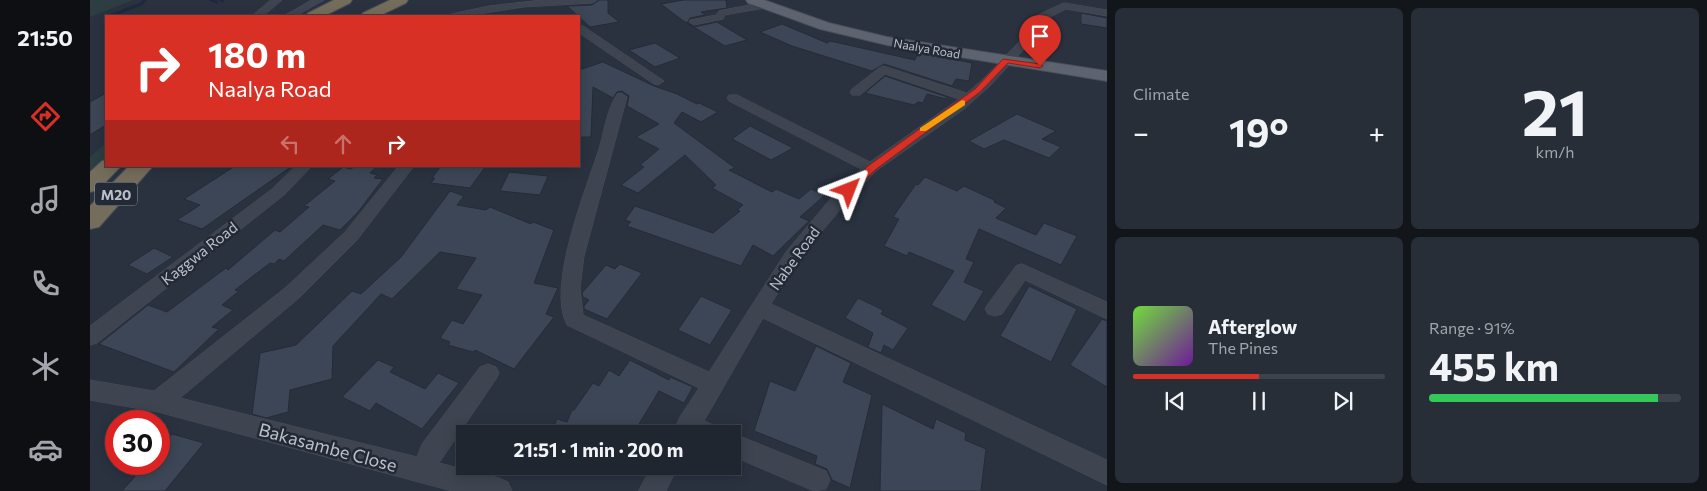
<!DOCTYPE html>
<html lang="en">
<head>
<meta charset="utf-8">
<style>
  :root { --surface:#202630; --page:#282e38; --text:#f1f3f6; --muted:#a2a5ab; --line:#3d434c; --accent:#d93025 }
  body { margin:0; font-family:Commissioner,sans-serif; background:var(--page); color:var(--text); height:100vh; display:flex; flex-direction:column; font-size:19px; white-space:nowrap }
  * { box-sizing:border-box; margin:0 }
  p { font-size:16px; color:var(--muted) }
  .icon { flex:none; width:28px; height:28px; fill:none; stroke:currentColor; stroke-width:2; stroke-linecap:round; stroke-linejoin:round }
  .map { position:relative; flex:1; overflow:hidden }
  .details { display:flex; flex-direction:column; gap:8px; padding:8px; background:#12151a; width:600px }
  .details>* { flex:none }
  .banner { position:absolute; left:15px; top:15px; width:475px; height:152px; border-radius:0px; box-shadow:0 2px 12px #0003,0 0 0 1px var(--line); background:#d93025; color:#fff; overflow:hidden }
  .speed { position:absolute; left:15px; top:410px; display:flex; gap:10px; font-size:25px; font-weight:700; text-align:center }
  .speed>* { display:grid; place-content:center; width:65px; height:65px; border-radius:50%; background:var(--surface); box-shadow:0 2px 12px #0003,0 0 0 1px var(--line); line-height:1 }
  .speed .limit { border:8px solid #d22; background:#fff; color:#111 }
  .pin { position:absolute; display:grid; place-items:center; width:42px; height:42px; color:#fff; margin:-51px -21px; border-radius:50% 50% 50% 0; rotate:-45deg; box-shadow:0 0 5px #0007 }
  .pin .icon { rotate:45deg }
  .me { position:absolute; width:55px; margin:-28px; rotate:45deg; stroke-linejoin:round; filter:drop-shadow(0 0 4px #0008) }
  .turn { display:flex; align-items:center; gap:18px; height:105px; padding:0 20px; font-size:22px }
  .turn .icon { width:65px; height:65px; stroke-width:2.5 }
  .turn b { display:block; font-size:35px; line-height:42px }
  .lanes { display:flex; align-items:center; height:48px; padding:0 20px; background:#0003; justify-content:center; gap:25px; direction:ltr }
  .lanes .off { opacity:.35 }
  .big { font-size:38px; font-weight:700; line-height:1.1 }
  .details .tile { flex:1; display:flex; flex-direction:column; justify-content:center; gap:8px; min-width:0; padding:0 18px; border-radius:8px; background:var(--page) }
  .details .dial { align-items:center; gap:0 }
  .dial b { font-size:65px; line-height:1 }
  .song { display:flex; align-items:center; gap:15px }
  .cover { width:60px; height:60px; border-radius:8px; background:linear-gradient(135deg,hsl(100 70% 55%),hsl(280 70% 35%)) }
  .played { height:5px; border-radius:2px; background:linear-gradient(90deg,var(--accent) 50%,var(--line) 50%) }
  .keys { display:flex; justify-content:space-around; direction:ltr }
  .heat { display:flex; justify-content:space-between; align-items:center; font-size:28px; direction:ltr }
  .charge { height:8px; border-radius:4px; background:linear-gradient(90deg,#34c759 91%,var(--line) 0) }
  .details .tiles { flex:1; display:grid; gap:8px; grid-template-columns:repeat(2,1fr) }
  .trip { position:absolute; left:366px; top:425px; width:285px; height:50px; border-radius:0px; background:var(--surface); box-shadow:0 2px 12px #0003,0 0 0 1px var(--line); font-weight:700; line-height:50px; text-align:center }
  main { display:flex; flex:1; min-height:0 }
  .menu { display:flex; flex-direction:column; width:90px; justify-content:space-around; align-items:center; background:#0d0f13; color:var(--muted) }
  .menu .icon { width:35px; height:35px }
  .menu .current { color:var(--accent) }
  .menu b { font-size:22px; color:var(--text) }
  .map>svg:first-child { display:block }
  .green { fill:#2c3e41 }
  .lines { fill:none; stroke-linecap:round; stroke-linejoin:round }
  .stream { stroke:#1e293e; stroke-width:3 }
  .building { fill:#3d4656; stroke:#252c38 }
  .minor-casing { stroke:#484e5a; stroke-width:1 }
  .major-casing { stroke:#484e5a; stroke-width:2 }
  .highway-casing { stroke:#464d58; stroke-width:2 }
  .minor { fill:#3e4550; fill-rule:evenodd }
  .major { fill:#5d6470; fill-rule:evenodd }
  .highway { fill:#756d5c; fill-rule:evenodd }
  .route { fill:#d93025; stroke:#8d1f18 }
  .slow { fill:#f59e0b }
  .labels { text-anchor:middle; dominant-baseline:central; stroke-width:5; stroke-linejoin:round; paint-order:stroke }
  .far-street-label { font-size:12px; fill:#bbc0ca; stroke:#232a36 }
  .shield { fill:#232a36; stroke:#8d939e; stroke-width:1 }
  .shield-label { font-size:14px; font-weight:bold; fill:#bbc0ca }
  .street-label { font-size:15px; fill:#bbc0ca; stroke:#232a36 }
  .near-street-label { font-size:18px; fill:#bbc0ca; stroke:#232a36 }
</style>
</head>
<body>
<main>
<nav class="menu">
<b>21:50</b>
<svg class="icon current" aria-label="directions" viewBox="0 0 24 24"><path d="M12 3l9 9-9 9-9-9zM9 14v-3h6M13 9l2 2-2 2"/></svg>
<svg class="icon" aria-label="music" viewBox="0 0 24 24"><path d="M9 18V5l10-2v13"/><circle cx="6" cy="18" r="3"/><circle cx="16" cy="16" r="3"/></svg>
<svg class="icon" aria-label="phone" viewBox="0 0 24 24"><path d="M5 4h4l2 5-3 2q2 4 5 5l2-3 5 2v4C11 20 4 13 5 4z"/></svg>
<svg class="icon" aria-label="climate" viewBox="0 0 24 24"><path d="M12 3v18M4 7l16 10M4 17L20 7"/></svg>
<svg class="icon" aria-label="car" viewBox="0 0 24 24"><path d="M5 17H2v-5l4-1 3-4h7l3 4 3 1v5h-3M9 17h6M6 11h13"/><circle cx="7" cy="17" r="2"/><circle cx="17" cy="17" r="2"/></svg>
</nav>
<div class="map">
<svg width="1017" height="491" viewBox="0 0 1017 491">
  <rect width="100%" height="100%" fill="#2a3240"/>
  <path class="green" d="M 0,0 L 43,0 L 0,17 Z
    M 16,143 L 16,158 L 0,173 L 0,157 Z"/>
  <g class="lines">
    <path class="stream" d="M 121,0 L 127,2
      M 131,0 L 133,1
      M 20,16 L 51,4 L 55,0"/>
  </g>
  <path class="building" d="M 509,0 L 518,0 L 518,13 L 529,22 L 500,27 L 477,6 L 502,5 Z
    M 594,0 L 636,0 L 637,8 L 611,12 L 615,15 L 600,18 L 597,23 L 604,27 L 627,22 L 657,40 L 635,46 L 592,20 L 571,4 Z
    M 991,13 L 1017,18 L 1017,28 L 991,24 Z
    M 692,24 L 737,43 L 740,41 L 825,60 L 828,52 L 882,63 L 879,81 L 866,79 L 862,86 L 794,64 L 782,71 L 702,46 L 670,32 Z
    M 565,43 L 590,58 L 565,67 L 539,50 Z
    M 513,62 L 564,86 L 587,94 L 607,104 L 609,103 L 628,112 L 611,122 L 592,112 L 584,123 L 645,168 L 639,170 L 682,192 L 686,189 L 709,199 L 721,189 L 735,195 L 710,217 L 719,221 L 683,256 L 663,245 L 651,266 L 537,226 L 541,222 L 535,220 L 545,206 L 623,233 L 650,211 L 647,210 L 653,205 L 622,188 L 626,185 L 595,155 L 548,193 L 531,185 L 554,167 L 550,165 L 569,149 L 546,137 L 569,124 L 537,106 L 539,96 L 532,91 L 527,92 L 523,98 L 503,87 L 501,137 L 489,137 L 489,70 Z
    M 795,76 L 857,97 L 856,99 L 837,94 L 833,103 L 828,102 L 824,105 L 775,93 Z
    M 16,93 L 16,125 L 0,135 L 0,102 Z
    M 927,114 L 966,131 L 952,139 L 971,147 L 959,158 L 914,140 L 894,149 L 879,141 Z
    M 660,126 L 703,148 L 681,160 L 642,139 Z
    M 145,166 L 202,166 L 112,229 L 87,220 L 110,205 L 94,199 Z
    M 265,166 L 287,166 L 280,173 L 287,175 L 284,178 L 293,179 L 268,212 L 250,230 L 233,225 L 194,261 L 189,259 L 184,264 L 180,263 L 145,290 L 149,291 L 132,305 L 143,310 L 122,327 L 129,329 L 84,372 L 9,344 L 58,305 L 77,312 L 136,268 L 138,270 L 185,230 L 190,232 L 219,207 L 214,206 L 245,181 L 238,179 L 253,167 L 261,169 Z
    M 351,166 L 396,166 L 380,188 L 341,183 L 345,178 L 342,178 Z
    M 419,172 L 458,176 L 450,195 L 410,191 Z
    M 835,177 L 867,191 L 874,186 L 906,201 L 904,202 L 916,208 L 906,218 L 946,235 L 954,223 L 987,236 L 971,265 L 889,229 L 876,259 L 884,262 L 874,282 L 894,291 L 875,322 L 841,305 L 864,271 L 819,252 L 817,256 L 794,246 L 809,219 L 803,217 L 826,184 L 828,185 Z
    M 360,191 L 374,196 L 367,205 L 396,210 L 400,207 L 441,224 L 443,222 L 464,230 L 444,283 L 468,288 L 456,314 L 464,317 L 424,369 L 385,350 L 383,352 L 358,345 L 360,342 L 350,338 L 362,320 L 373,324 L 392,295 L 366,289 L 386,258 L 350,252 L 302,299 L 291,294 L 243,346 L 242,379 L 200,390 L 198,412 L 176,418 L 162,414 L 170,353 L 206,345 L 262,291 L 271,294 L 311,257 Z
    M 64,248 L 83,257 L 57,274 L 38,265 Z
    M 530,264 L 552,273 L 517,319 L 494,309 L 494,306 L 499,300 L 493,297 L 492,293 L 516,265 L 525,269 Z
    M 939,286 L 987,309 L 961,362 L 910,336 Z
    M 611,296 L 642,310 L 620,345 L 588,330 Z
    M 768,298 L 793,310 L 791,314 L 818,328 L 803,350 L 794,345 L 791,353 L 778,347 L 783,333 L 755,318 Z
    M 1012,319 L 1017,321 L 1017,387 L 980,365 Z
    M 726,346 L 761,363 L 753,382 L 782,395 L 760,488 L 742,480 L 737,469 L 725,464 L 727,456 L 664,431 L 680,381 L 705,391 Z
    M 288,360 L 304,367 L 300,372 L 335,389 L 348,373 L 369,383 L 332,429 L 286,403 L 280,411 L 252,397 Z
    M 540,360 L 579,380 L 580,377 L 603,387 L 594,403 L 569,391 L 543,434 L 461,434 L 467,419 L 477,422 L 482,410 L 484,410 L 503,383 L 509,386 L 519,370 L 529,376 Z
    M 792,404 L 843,429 L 846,419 L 876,433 L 875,440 L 896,449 L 891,491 L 790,491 Z
    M 82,434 L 114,443 L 75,491 L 32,491 L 56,464 L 69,464 L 69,449 Z"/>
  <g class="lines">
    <g class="minor-casing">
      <path id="minor" d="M 181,0 L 192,0 L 173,16 L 162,16 Z
        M 222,0 L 234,0 L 206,16 L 194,16 Z
        M 452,0 L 507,0 L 502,3 L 433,7 L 376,16 L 360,16 L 361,14 L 399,6 Z
        M 677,2 L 680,3 L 680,7 L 635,15 L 633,19 L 604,25 L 599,22 L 600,20 L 626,15 L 629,11 Z
        M 974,3 L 1017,10 L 1017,16 L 976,9 L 948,23 L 938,45 L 900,86 L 874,109 L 786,171 L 754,205 L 708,260 L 681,304 L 1017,460 L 1017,485 L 673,318 L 614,421 L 626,426 L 630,434 L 582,434 L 590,417 L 609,388 L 477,325 C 456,287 496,189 509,149 C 514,132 517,109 527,94 L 531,93 L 537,97 L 494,256 L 490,288 L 493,315 L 619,372 L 696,252 L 742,197 L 771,169 L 639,101 L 637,98 L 639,95 L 647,95 L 780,162 L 869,99 L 795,74 L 770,95 L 762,95 L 760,92 L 762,89 L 789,68 L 793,66 L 877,93 L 892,80 L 929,42 L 940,19 Z
        M 489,25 L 493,26 L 574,81 L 568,85 L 564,84 L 489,33 Z
        M 206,166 L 222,166 L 194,195 L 7,343 L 0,345 L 0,326 L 182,189 Z
        M 309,166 L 324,166 L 267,240 L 209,298 L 90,398 L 327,457 L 332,444 L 390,367 L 398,364 L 406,367 L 409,373 L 406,379 L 349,463 L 409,478 L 418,482 L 422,491 L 362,491 L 68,412 L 0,400 L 0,380 L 64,391 L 195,288 L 255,232 Z
        M 932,264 L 1017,302 L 1017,319 L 935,280 L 912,314 L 905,316 L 898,314 L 895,309 L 898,304 L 926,266 Z
        M 642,433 L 736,471 L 740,480 L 736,489 L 724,491 L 642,456 L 642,434 L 639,434 Z
        M 562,466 L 588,466 L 576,491 L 549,491 Z"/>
    </g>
    <g class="major-casing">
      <path id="major" d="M 656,0 L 674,0 L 739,23 L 797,37 L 1017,71 L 1017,81 L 797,45 L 730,29 L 658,3 Z"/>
    </g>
    <g class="highway-casing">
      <path id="highway" d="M 244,0 L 262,0 L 260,3 L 234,16 L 216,16 L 218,13 Z
        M 300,0 L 318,0 L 316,3 L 289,16 L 271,16 L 273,13 Z
        M 16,160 L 16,166 L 31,166 L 8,190 L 0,192 L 0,172 L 12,161 Z
        M 39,166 L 63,166 L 9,227 L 0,229 L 0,206 Z"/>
    </g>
    <use href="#minor" class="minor"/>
    <use href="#major" class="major"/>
    <use href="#highway" class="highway"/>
  </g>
  <path class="route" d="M 913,59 L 950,64 L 953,66 L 950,68 L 918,63 L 890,92 L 785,170 L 763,192 L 756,192 L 756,188 L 778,166 L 885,89 Z"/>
  <path class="slow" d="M 872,100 L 875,101 L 875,105 L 836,131 L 830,131 L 830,128 Z"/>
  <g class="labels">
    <g class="far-street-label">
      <text transform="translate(837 48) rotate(10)">Naalya Road</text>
    </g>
    <rect class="shield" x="5" y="182.5" width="42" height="23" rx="4"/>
    <g class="shield-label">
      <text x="26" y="194">M20</text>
    </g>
    <g class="street-label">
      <text transform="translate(109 253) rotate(-38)">Kaggwa Road</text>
      <text transform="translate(704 258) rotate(-54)">Nabe Road</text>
    </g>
    <g class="near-street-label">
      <text transform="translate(238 447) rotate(15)">Bakasambe Close</text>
    </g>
  </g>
</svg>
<div class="speed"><div class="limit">30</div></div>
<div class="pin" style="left:950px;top:66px;background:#d93025"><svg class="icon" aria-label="arrive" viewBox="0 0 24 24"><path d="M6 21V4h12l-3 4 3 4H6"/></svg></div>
<svg class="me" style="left:759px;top:190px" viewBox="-20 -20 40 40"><path d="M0-17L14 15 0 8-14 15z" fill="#d93025" stroke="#fff" stroke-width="4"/></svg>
<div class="trip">21:51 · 1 min · 200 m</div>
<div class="banner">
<div class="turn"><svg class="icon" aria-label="right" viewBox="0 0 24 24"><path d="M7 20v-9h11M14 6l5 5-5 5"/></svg><div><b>180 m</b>Naalya Road</div></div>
<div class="lanes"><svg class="icon off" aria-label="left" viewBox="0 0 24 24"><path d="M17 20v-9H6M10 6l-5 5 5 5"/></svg><svg class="icon off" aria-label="ahead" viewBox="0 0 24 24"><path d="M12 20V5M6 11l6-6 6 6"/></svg><svg class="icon" aria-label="right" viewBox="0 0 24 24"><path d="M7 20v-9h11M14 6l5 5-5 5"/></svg></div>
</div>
</div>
<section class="details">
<div class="tiles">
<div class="tile"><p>Climate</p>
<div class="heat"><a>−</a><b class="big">19°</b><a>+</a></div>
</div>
<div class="tile dial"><b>21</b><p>km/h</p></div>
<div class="tile">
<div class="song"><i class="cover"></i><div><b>Afterglow</b><p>The Pines</p></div></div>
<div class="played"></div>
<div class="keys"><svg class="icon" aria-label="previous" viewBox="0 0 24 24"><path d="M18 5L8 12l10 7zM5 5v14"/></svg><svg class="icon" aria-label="pause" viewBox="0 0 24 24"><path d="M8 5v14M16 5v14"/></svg><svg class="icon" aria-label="next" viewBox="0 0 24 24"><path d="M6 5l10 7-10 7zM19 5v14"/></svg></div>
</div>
<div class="tile"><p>Range · 91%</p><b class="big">455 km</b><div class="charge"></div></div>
</div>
</section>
</main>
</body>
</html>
